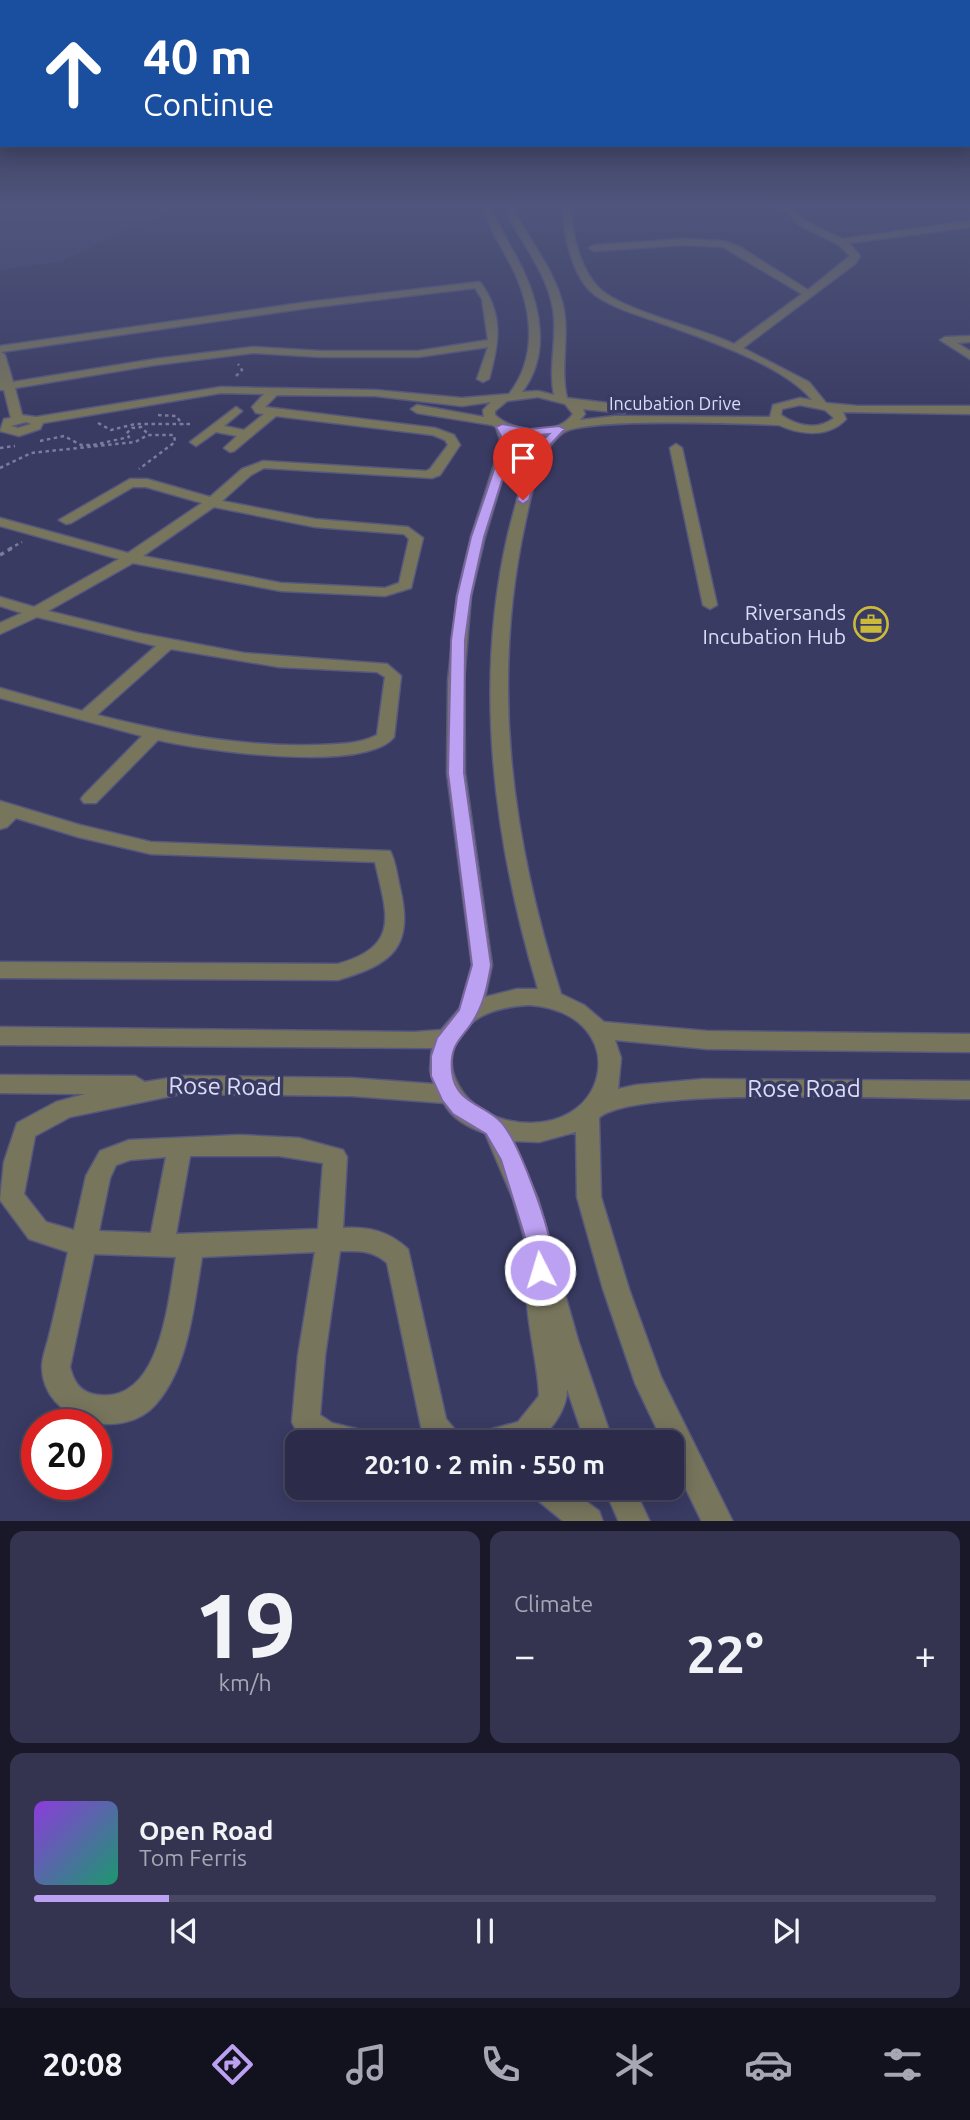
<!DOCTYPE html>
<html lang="en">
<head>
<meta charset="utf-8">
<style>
  :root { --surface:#2c2c4a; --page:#343451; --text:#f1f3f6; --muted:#a6a7b5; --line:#484862; --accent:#bca0f2 }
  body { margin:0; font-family:Ubuntu,sans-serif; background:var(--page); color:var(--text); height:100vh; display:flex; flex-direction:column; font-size:26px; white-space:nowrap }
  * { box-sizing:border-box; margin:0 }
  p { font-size:23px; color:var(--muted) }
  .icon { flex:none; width:38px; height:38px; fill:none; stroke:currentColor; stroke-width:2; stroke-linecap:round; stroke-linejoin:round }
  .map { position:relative; height:1521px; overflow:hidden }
  .drawer { display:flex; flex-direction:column; gap:10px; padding:10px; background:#181829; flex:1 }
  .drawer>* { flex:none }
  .guide { position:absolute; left:0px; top:0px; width:971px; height:147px; box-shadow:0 4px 18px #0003,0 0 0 2px var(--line); background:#1a4fa0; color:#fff; overflow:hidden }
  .speed { position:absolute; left:21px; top:1409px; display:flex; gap:14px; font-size:35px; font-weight:700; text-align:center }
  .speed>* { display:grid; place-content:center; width:91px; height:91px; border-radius:50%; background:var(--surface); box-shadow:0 4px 18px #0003,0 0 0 2px var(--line); line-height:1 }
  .speed .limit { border:10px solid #d22; background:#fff; color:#111 }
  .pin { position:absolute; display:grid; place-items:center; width:60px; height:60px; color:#fff; margin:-72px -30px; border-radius:50% 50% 50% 0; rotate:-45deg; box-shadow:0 0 7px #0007 }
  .pin .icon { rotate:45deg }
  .me { position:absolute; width:77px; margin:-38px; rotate:355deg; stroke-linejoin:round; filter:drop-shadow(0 0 5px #0008) }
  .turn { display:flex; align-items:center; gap:24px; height:147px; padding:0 28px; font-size:32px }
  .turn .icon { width:91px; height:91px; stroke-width:2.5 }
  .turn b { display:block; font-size:49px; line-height:60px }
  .big { font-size:52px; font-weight:700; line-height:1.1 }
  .drawer .tile { flex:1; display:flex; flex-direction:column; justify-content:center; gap:10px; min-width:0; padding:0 24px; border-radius:14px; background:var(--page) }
  .drawer .dial { align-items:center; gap:0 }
  .dial b { font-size:91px; line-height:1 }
  .song { display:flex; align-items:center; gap:21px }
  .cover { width:84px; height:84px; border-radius:10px; background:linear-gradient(135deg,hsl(270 70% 55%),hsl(160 70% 35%)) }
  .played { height:7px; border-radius:4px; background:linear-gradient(90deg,var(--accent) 15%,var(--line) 15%) }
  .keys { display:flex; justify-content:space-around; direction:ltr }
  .heat { display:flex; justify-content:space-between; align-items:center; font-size:38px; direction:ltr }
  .drawer .tiles { flex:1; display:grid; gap:10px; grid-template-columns:1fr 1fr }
  .tile:last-child { grid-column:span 2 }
  .trip { position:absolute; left:285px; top:1430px; width:399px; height:70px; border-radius:14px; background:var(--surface); box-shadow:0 4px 18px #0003,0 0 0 2px var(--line); font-weight:700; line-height:70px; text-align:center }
  .tabs { display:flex; height:112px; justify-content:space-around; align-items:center; background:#12121e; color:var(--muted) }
  .tabs .icon { width:49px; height:49px }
  .tabs .selected { color:var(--accent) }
  .tabs b { font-size:32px; color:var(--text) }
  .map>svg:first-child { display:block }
  .built { fill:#424372 }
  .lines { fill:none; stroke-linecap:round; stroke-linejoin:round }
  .minor-casing { stroke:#57587d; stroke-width:3 }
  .path-far1 { stroke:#7a7b9d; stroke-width:2.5; stroke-dasharray:3.5 3.5; stroke-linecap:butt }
  .path { stroke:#7a7b9d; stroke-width:3.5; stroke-dasharray:4.5 4.5; stroke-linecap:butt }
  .minor { fill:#78755d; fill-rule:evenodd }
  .route { fill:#bca0f2; stroke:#7a689d; stroke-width:2 }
  .labels { text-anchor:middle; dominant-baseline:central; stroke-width:7; stroke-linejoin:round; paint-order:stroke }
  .far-street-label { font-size:18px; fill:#dadcf5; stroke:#3a3b63 }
  .poi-label { font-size:21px; fill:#dadcf5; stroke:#3a3b63; text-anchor:end }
  .near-street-label { font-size:24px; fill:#dadcf5; stroke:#3a3b63 }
</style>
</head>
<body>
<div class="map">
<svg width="970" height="1522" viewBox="0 0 970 1522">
  <rect width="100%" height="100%" fill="#3a3b63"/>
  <path class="built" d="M 0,207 L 174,207 L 60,262 L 0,270 Z"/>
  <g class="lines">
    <g class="minor-casing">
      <path id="minor" d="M 483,207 L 491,207 C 499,230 513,248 523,270 C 541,308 550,356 522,392 L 538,391 L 554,395 C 548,366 558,337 553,309 C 547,272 519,240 504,207 L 512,207 C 529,240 557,273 564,310 C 569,339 560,369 567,398 L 624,405 L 630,409 L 624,413 L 583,409 L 585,414 L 580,420 L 615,416 L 770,417 L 773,405 L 800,398 L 812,400 C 783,364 699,337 655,321 C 635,314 613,308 595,295 C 573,279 562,233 564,207 L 572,207 C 571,233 580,269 599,288 C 622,311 701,328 734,344 L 802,294 L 723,247 L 684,245 L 594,251 L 589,248 L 594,245 L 684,239 L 724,241 L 740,247 L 808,290 L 850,256 L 839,245 L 799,225 L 782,207 L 791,207 L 805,221 L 842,239 L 970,221 L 970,227 L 849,243 L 860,256 L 856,263 L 743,348 L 809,382 L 826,403 L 858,406 L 970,406 L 970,414 L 843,412 L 846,419 C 829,438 800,435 779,425 C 743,424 586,417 563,433 C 539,450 532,492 526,519 C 490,682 511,837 561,994 L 584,1005 L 604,1022 L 707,1031 L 970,1034 L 970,1052 L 707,1049 L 615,1040 L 621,1058 L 618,1089 L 636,1085 L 703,1079 L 970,1081 L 970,1099 C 910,1099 632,1086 599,1118 L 601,1197 L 629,1289 L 661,1377 L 733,1522 L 702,1522 L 672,1460 L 672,1442 L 663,1442 L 635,1383 L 603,1289 L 577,1197 L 576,1132 L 539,1142 L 513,1141 L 538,1199 L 578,1340 L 613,1442 L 585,1442 L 567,1389 C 567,1410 552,1427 539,1442 L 477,1442 L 481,1432 L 518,1422 L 539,1396 C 539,1360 517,1292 531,1262 L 513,1199 L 485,1133 C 469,1128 451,1118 444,1103 L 352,1096 L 181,1094 L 70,1117 L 35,1136 L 24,1194 L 46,1222 L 74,1230 L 86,1176 L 100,1151 L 129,1140 L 239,1135 L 299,1138 L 343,1150 L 347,1157 L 343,1228 C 370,1227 388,1231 408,1249 L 446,1419 L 457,1432 L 461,1442 L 428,1442 L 423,1436 L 387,1263 C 373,1250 360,1251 340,1251 L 325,1356 L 320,1415 L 332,1423 L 369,1432 L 373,1442 C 346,1442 304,1452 292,1422 L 298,1356 L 315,1252 L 202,1257 C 194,1304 189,1366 156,1404 C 122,1443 43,1422 42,1367 C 42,1357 47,1345 49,1336 C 56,1308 62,1280 68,1252 L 29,1239 L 0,1200 L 4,1162 L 17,1123 L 56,1102 L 85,1094 L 0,1093 L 0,1075 L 135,1076 L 145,1082 L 182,1076 L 352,1078 L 434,1084 L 430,1070 L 432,1048 L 0,1045 L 0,1027 L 414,1032 L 441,1030 L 460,1008 L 472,965 L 447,773 L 448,681 L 457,596 L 471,537 L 501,443 L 496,427 L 492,425 L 417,413 L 411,409 L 417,405 L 484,417 L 483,410 L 491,402 L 462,406 L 375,396 L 277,395 L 265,407 L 435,428 L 454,435 L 460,445 L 440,475 L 432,478 L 264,468 L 251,475 L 222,501 L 315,519 L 408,527 L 423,538 L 411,588 L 385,596 L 281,591 L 133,563 L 48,611 L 138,633 L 244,653 L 387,664 L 401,676 L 394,737 C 364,774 201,750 158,740 L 96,803 L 84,803 L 81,799 L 84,795 L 142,736 L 0,698 L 0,688 L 82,711 L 156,646 L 37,617 L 0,634 L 0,623 L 22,613 L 0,606 L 0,597 L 34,607 L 119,559 L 0,526 L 0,518 L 128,553 L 202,503 L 146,487 L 133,487 L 71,523 L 66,524 L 59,520 L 130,479 L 147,479 L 210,497 L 242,469 L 263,461 L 426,471 L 430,469 L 448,445 L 445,440 L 433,435 L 276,416 L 234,451 L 230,452 L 224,448 L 237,436 L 216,432 L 196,446 L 190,442 L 236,407 L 242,411 L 224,426 L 244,430 L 264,414 L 256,413 L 252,407 L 264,394 L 221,393 L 43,423 L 40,429 L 19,436 L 0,431 L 4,419 L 11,418 L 4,390 L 0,390 L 0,346 L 308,302 L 478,282 L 481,283 C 504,316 499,343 489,379 L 483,382 L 477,379 L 488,347 L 418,357 L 321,357 L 253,353 L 155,365 L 15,388 L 22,415 L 36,417 L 221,387 L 375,390 L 462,398 L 509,394 C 539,356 532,306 511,265 C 501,246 489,228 483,207 ZM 475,288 L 482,299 L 488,340 L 418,351 L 321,351 L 253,347 L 155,359 L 13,382 L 5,355 L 1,352 L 308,308 ZM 538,397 L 565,404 L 573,414 C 556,437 515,433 495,415 L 495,411 L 507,401 ZM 800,405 L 825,410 L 834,418 C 818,431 797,426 781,415 L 782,409 ZM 26,422 L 31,424 L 18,428 L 11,426 ZM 510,432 L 546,436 C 524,465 517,500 508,534 C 473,685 494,842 538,989 L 517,989 L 485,997 L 492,965 L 465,773 L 464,681 L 471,596 L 485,537 L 513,443 ZM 214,507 L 315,527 L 404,534 L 409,539 L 399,583 L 385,588 L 281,583 L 143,556 ZM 171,649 L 279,667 L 377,672 L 385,677 L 377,735 C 358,745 335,744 314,745 C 240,747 169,733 97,715 ZM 530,1005 C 637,1014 611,1144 506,1120 C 460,1110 428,1054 474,1021 C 490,1009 511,1006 530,1005 ZM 190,1156 L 279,1156 L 323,1163 L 318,1229 L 176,1234 ZM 166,1157 L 151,1233 L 99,1231 L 110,1178 L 116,1165 L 130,1160 ZM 94,1254 L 176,1257 C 168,1301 161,1403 98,1395 C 81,1393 74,1383 70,1367 Z
        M 970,336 L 970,342 L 957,343 L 970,351 L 970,359 L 940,340 L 945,337 Z
        M 676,444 L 682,448 L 717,605 L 710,609 L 703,605 L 670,448 Z
        M 0,801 L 80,825 L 151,842 L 390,851 C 396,862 397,876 400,888 C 414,948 392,964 338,980 L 0,978 L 0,962 L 338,964 C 401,946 387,915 375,862 L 151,854 L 78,837 L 16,818 L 7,827 L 0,829 Z
        M 530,1488 L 568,1488 L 599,1511 L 603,1522 L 564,1522 L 535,1498 Z
        M 604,1488 L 634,1488 L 650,1522 L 619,1522 Z"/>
    </g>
    <path class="path-far1" d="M 236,376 L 242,370 L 238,364
      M 158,415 L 176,416 L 183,425
      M 98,423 L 111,430 L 135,424 L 193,424
      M 40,441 L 64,436 L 81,445 L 93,445 L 129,437 L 126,434 L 132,428 L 141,427 L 148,434
      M 0,448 L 15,446
      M 0,468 L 31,453 L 135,442 L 148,435 L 174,435 L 175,442 L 139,469
      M 9,549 L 22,542"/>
    <path class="path" d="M 0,555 L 12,548"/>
    <use href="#minor" class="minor"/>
  </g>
  <linearGradient id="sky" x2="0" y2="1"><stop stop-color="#202036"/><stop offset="0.49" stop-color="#4f557c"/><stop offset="1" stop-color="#4f557c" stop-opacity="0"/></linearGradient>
  <rect width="970" height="420" fill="url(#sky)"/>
  <path class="route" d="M 502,424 L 530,429 L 559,426 L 565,429 L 548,447 L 540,463 L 529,500 L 523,504 L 517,500 C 525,476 530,453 549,434 L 530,436 L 510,432 L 511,452 L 484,537 L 471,596 L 465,640 L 464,773 L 491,965 C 488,982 485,1000 476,1016 C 464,1039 449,1041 452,1072 C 455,1104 486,1104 502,1123 C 519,1143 547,1220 551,1247 C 553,1257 552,1269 548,1278 L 540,1281 L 531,1278 L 528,1270 L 528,1247 L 501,1160 L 486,1134 L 453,1114 L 442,1100 L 431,1076 L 431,1056 L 437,1038 L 459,1010 L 472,965 L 448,773 L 451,640 L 457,596 L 471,537 L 500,452 L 501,436 L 496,427 Z"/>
  <defs>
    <g id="office-ring" transform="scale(1.75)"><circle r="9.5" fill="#3a3b63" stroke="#cbba39" stroke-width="1.5"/><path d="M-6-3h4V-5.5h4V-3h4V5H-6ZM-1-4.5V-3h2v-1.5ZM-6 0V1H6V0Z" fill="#cbba39"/></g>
  </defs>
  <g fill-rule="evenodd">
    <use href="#office-ring" x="871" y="624"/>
  </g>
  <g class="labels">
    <g class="far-street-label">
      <text x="675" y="403">Incubation Drive</text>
    </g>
    <g class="poi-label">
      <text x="846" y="612">Riversands<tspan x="846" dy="24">Incubation Hub</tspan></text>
    </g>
    <g class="near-street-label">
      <text transform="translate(225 1086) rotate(1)">Rose Road</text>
      <text x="804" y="1088">Rose Road</text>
    </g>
  </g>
</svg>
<div class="speed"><div class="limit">20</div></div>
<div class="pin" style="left:523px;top:500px;background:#d93025"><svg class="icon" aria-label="arrive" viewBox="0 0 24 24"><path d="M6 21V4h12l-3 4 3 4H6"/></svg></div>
<svg class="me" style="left:540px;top:1270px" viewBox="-20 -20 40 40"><circle r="17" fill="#bca0f2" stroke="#fff" stroke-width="3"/><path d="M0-11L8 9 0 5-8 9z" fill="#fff"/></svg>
<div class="trip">20:10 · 2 min · 550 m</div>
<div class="guide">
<div class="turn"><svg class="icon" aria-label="ahead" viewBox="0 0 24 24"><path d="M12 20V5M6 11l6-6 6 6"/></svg><div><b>40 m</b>Continue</div></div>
</div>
</div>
<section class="drawer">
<div class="tiles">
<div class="tile dial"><b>19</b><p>km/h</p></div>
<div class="tile"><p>Climate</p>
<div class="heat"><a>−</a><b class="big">22°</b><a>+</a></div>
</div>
<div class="tile">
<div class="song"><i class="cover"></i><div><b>Open Road</b><p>Tom Ferris</p></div></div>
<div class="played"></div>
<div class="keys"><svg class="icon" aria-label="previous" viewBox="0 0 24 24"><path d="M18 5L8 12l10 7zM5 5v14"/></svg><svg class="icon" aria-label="pause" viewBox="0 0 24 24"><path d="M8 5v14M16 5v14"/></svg><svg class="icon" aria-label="next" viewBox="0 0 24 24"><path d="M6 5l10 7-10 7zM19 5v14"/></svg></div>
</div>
</div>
</section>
<nav class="tabs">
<b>20:08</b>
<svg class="icon selected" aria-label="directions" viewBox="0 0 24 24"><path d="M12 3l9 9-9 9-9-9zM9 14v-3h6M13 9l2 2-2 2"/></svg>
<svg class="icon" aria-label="music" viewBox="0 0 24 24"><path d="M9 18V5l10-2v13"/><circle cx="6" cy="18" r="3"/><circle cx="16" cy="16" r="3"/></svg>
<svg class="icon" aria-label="phone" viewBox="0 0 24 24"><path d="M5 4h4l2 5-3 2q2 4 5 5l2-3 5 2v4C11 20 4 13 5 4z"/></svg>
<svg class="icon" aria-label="climate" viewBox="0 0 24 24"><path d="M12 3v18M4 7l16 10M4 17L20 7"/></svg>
<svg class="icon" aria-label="car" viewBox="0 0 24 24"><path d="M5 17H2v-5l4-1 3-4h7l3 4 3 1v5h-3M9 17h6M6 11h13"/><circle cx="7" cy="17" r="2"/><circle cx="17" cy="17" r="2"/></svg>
<svg class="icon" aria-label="filters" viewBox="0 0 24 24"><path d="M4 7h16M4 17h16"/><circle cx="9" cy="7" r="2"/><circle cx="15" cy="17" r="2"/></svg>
</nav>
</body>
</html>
